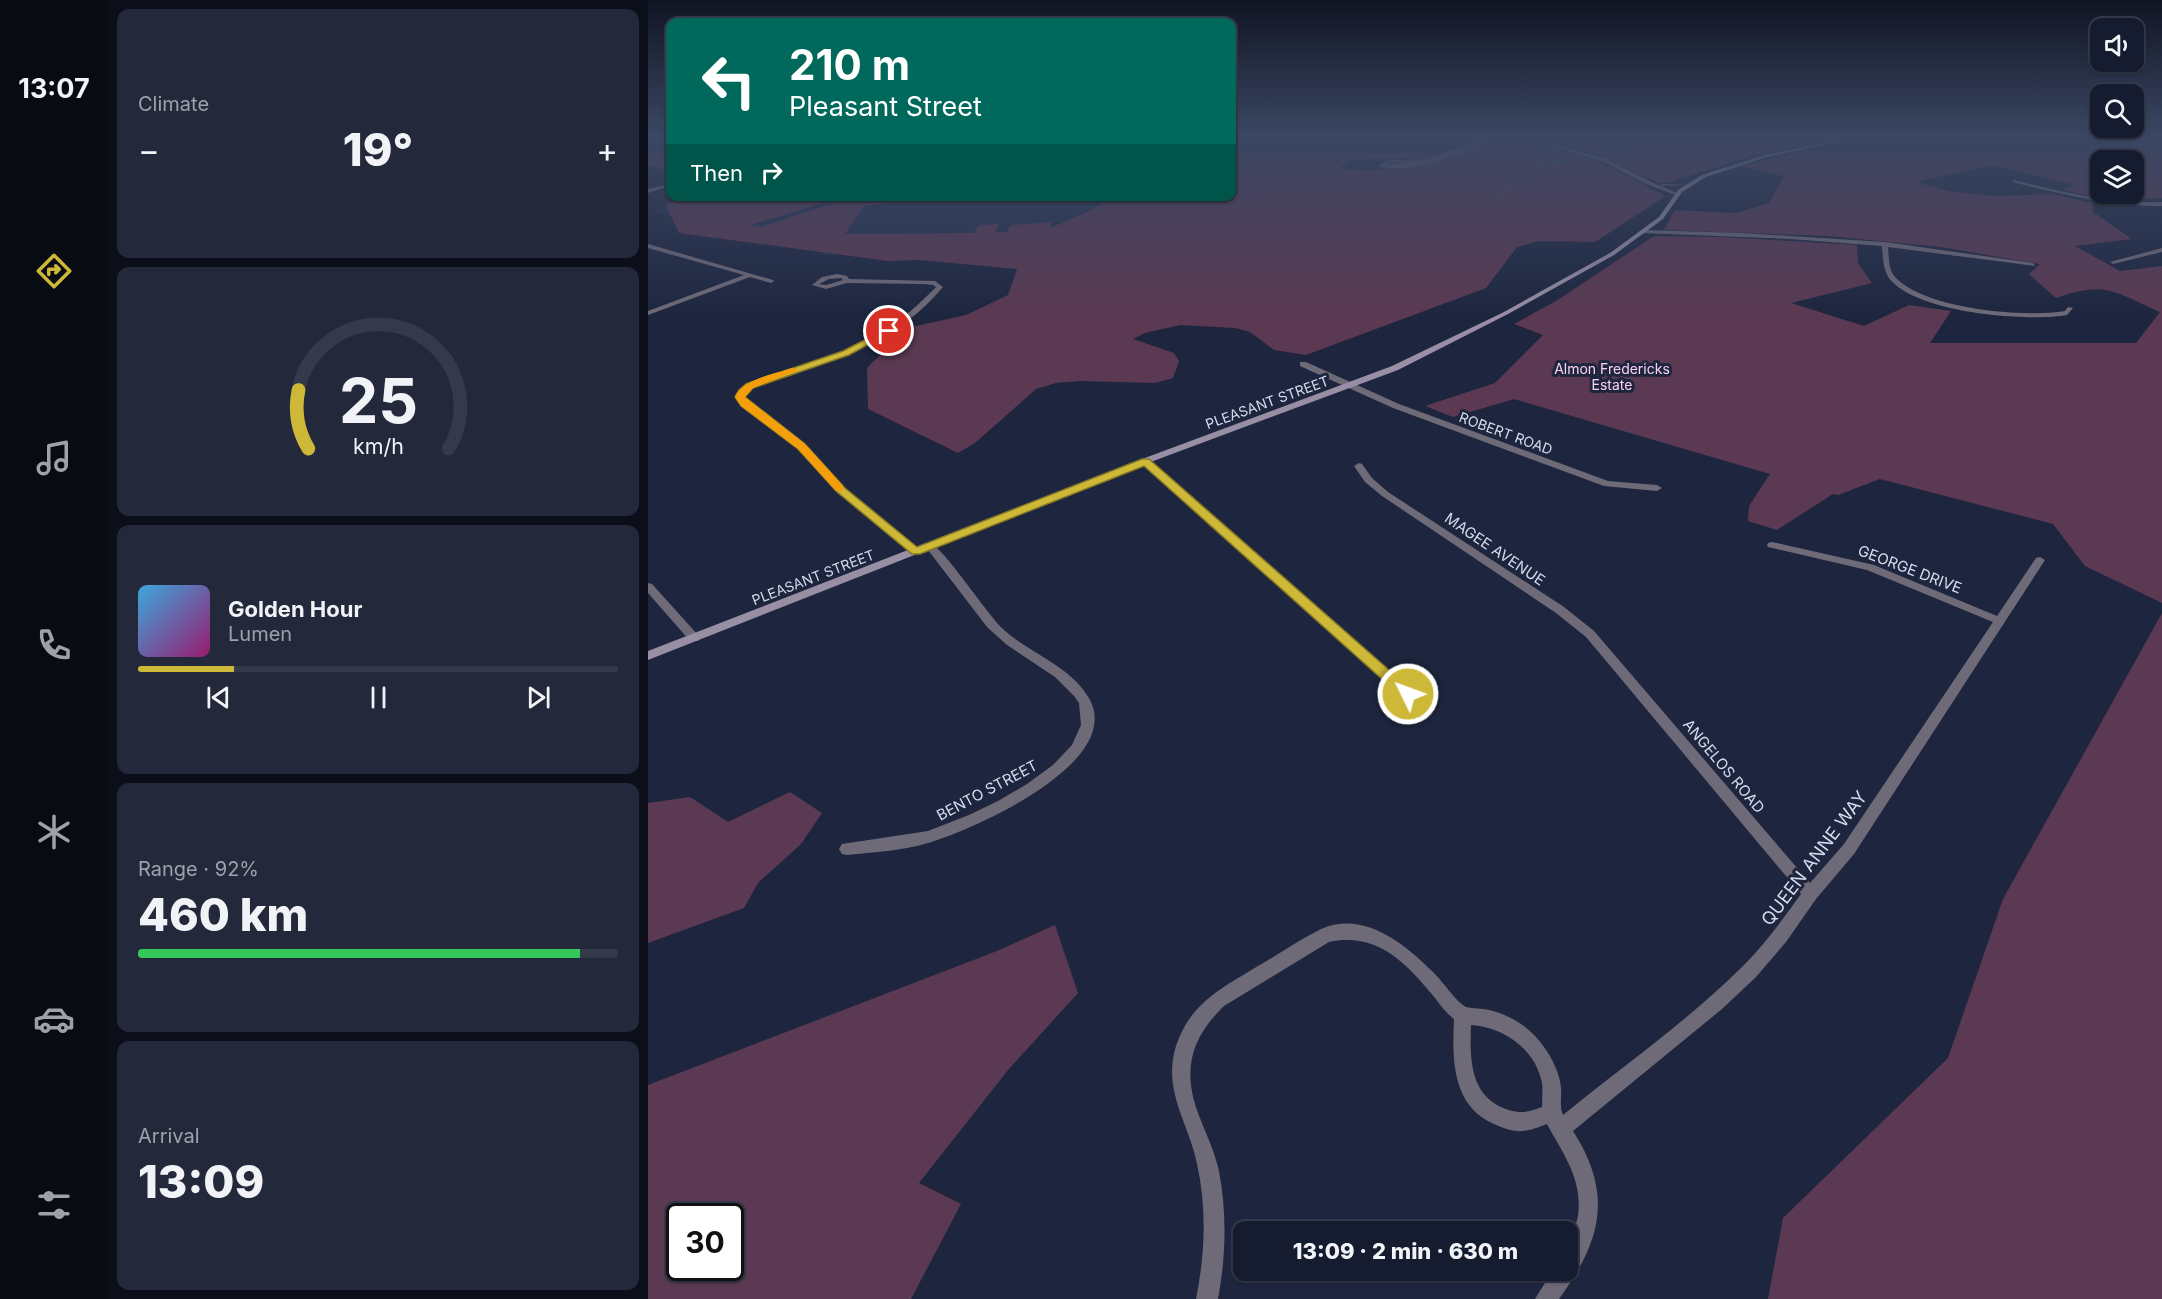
<!DOCTYPE html>
<html lang="en">
<head>
<meta charset="utf-8">
<style>
  :root { --surface:#161c2f; --page:#23293b; --text:#f1f3f6; --muted:#9ea1aa; --line:#353a4b; --accent:#ceb837 }
  body { margin:0; font-family:Inter,sans-serif; background:var(--page); color:var(--text); height:100vh; display:flex; flex-direction:column; font-size:22px; white-space:nowrap }
  * { box-sizing:border-box; margin:0 }
  p { font-size:20px; color:var(--muted) }
  .icon { flex:none; width:33px; height:33px; fill:none; stroke:currentColor; stroke-width:2; stroke-linecap:round; stroke-linejoin:round }
  .map { position:relative; flex:1; overflow:hidden }
  .side { display:flex; flex-direction:column; gap:9px; padding:9px; background:#0c0f1a; width:540px }
  .side>* { flex:none }
  .hud { position:absolute; left:18px; top:18px; width:570px; height:183px; border-radius:12px; box-shadow:0 2px 4px #0004,0 0 0 2px var(--line); background:#00695c; color:#fff; overflow:hidden }
  .buttons { position:absolute; left:1442px; top:18px; display:grid; gap:12px }
  .buttons a { display:grid; place-items:center; width:54px; height:54px; border-radius:12px; background:var(--surface); box-shadow:0 2px 4px #0004,0 0 0 2px var(--line); font-size:30px }
  .speed { position:absolute; left:18px; top:1203px; display:flex; gap:12px; font-size:30px; font-weight:700; text-align:center }
  .speed>* { display:grid; place-content:center; width:78px; height:78px; border-radius:50%; background:var(--surface); box-shadow:0 2px 4px #0004,0 0 0 2px var(--line); line-height:1 }
  .speed .limit { border:3px solid #111; border-radius:9px; background:#fff; color:#111 }
  .pin { position:absolute; display:grid; place-items:center; width:51px; height:51px; color:#fff; margin:-26px; border:3px solid #fff; border-radius:50%; box-shadow:0 2px 6px #0007 }
  .me { position:absolute; width:66px; margin:-33px; rotate:312deg; stroke-linejoin:round; filter:drop-shadow(0 0 4px #0008) }
  .turn { display:flex; align-items:center; gap:21px; height:126px; padding:0 24px; font-size:27px }
  .turn .icon { width:78px; height:78px; stroke-width:2.5 }
  .turn b { display:block; font-size:42px; line-height:51px }
  .then { display:flex; align-items:center; height:57px; padding:0 24px; background:#0003; gap:12px; font-size:22px }
  .big { font-size:45px; font-weight:800; line-height:1.1 }
  .side .widget { flex:1; display:flex; flex-direction:column; justify-content:center; gap:9px; min-width:0; padding:0 21px; border-radius:12px; background:var(--page) }
  .side .dial { align-items:center; gap:0 }
  .dial svg { height:156px; overflow:visible; fill:none; stroke:var(--line); stroke-width:7; stroke-linecap:round; text-anchor:middle }
  .dial text { fill:var(--text); stroke:none }
  .song { display:flex; align-items:center; gap:18px }
  .cover { width:72px; height:72px; border-radius:9px; background:linear-gradient(135deg,hsl(200 70% 55%),hsl(320 70% 35%)) }
  .played { height:6px; border-radius:3px; background:linear-gradient(90deg,var(--accent) 20%,var(--line) 20%) }
  .keys { display:flex; justify-content:space-around; direction:ltr }
  .heat { display:flex; justify-content:space-between; align-items:center; font-size:33px; direction:ltr }
  .charge { height:9px; border-radius:4px; background:linear-gradient(90deg,#34c759 92%,var(--line) 0) }
  .trip { position:absolute; left:585px; top:1221px; width:345px; height:60px; border-radius:12px; background:var(--surface); box-shadow:0 2px 4px #0004,0 0 0 2px var(--line); font-weight:800; line-height:60px; text-align:center }
  main { display:flex; flex:1; min-height:0 }
  .tabs { display:flex; flex-direction:column; width:108px; justify-content:space-around; align-items:center; background:#090b13; color:var(--muted) }
  .tabs .icon { width:42px; height:42px }
  .tabs .selected { color:var(--accent) }
  .tabs b { font-size:27px; color:var(--text) }
  .map>svg:first-child { display:block }
  .built { fill:#26304e }
  .green { fill:#5b3952; fill-rule:evenodd }
  .lines { fill:none; stroke-linecap:round; stroke-linejoin:round }
  .stream { stroke:#405158; stroke-width:2 }
  .minor { fill:#6f6a77; fill-rule:evenodd }
  .tertiary { fill:#6f6a77; fill-rule:evenodd }
  .secondary { fill:#988fa5; fill-rule:evenodd }
  .route { fill:#ceb837; stroke:#867824; stroke-width:1.5 }
  .slow { fill:#f59e0b }
  .labels { text-anchor:middle; dominant-baseline:central; stroke-width:6; stroke-linejoin:round; paint-order:stroke }
  .far-park-label { font-size:14px; fill:#fecff0; stroke:#1e263f }
  .far-street-label { font-size:14px; fill:#d5dbec; stroke:#1e263f }
  .street-label { font-size:15px; fill:#d5dbec; stroke:#1e263f }
  .near-street-label { font-size:18px; fill:#d5dbec; stroke:#1e263f }
</style>
</head>
<body>
<main>
<nav class="tabs">
<b>13:07</b>
<svg class="icon selected" aria-label="directions" viewBox="0 0 24 24"><path d="M12 3l9 9-9 9-9-9zM9 14v-3h6M13 9l2 2-2 2"/></svg>
<svg class="icon" aria-label="music" viewBox="0 0 24 24"><path d="M9 18V5l10-2v13"/><circle cx="6" cy="18" r="3"/><circle cx="16" cy="16" r="3"/></svg>
<svg class="icon" aria-label="phone" viewBox="0 0 24 24"><path d="M5 4h4l2 5-3 2q2 4 5 5l2-3 5 2v4C11 20 4 13 5 4z"/></svg>
<svg class="icon" aria-label="climate" viewBox="0 0 24 24"><path d="M12 3v18M4 7l16 10M4 17L20 7"/></svg>
<svg class="icon" aria-label="car" viewBox="0 0 24 24"><path d="M5 17H2v-5l4-1 3-4h7l3 4 3 1v5h-3M9 17h6M6 11h13"/><circle cx="7" cy="17" r="2"/><circle cx="17" cy="17" r="2"/></svg>
<svg class="icon" aria-label="filters" viewBox="0 0 24 24"><path d="M4 7h16M4 17h16"/><circle cx="9" cy="7" r="2"/><circle cx="15" cy="17" r="2"/></svg>
</nav>
<section class="side">
<div class="widget"><p>Climate</p>
<div class="heat"><a>−</a><b class="big">19°</b><a>+</a></div>
</div>
<div class="widget dial"><svg viewBox="0 0 100 80">
<path d="M14 69A42 42 0 1 1 86 69"/>
<path d="M14 69A42 42 0 0 1 9 39" stroke="#ceb837"/>
<text x="50" y="56" font-size="32" font-weight="700">25</text>
<text x="50" y="72" font-size="11">km/h</text>
</svg></div>
<div class="widget">
<div class="song"><i class="cover"></i><div><b>Golden Hour</b><p>Lumen</p></div></div>
<div class="played"></div>
<div class="keys"><svg class="icon" aria-label="previous" viewBox="0 0 24 24"><path d="M18 5L8 12l10 7zM5 5v14"/></svg><svg class="icon" aria-label="pause" viewBox="0 0 24 24"><path d="M8 5v14M16 5v14"/></svg><svg class="icon" aria-label="next" viewBox="0 0 24 24"><path d="M6 5l10 7-10 7zM19 5v14"/></svg></div>
</div>
<div class="widget"><p>Range · 92%</p><b class="big">460 km</b><div class="charge"></div></div>
<div class="widget"><p>Arrival</p><b class="big">13:09</b></div>
</section>
<div class="map">
<svg width="1514" height="1299" viewBox="0 0 1514 1299">
  <rect width="100%" height="100%" fill="#1e263f"/>
  <path class="built" d="M 737,176 L 492,254 L 173,255 L 178,251 L 161,249 L 3,211 L 50,196 L 584,196 Z"/>
  <path class="green" d="M 1207,135 L 1100,157 L 1019,183 L 1011,183 L 944,153 L 882,136 Z
    M 1320,135 L 1505,135 L 1479,140 L 1287,142 Z
    M 861,136 L 950,161 L 1014,194 L 1016,197 L 947,242 L 891,241 L 869,247 L 838,288 L 658,355 L 626,350 L 602,332 L 587,328 L 532,325 L 497,333 L 485,339 L 526,353 L 531,361 L 525,378 L 507,383 L 433,381 L 408,383 L 388,389 L 327,443 L 310,453 L 220,409 L 219,368 L 259,328 L 318,315 L 360,295 L 369,269 L 271,260 L 240,261 L 31,233 L 18,205 L 37,196 L 195,197 L 102,225 L 113,227 C 144,218 217,187 246,199 L 233,204 L 216,206 L 197,234 L 326,233 L 331,225 L 351,224 L 347,232 L 359,232 L 363,225 L 403,222 L 402,228 L 435,214 L 467,197 L 584,196 L 584,153 L 807,153 ZM 755,158 L 766,159 L 738,163 L 740,166 L 730,171 L 690,169 L 703,160 Z
    M 1514,151 L 1514,198 L 1464,201 L 1415,190 L 1426,185 L 1344,165 L 1268,182 L 1301,191 L 1347,196 L 1404,194 L 1444,203 L 1445,212 L 1484,239 L 1427,246 L 1472,271 L 1514,266 L 1514,603 L 1437,566 L 1405,524 L 1232,479 L 1190,495 L 1185,494 L 1129,530 L 1100,521 L 1101,506 L 1122,474 L 866,399 L 805,417 L 777,406 L 847,383 L 895,335 L 866,324 L 908,301 L 1006,236 L 1074,237 L 1209,245 L 1210,263 L 1224,283 L 1143,303 L 1216,326 L 1261,305 L 1303,311 L 1282,343 L 1488,343 L 1512,312 C 1466,292 1459,280 1408,298 L 1381,274 L 1392,264 L 1293,247 L 1180,236 L 1016,230 L 1027,210 L 1087,213 L 1121,203 L 1136,176 L 1091,166 L 1150,153 ZM 1452,160 L 1485,160 L 1485,194 L 1452,194 Z
    M 0,152 L 22,152 L 22,169 L 15,170 L 0,164 Z
    M 1514,613 L 1514,1299 L 1120,1299 L 1135,1218 L 1300,1058 L 1355,899 Z
    M 142,792 L 174,813 L 153,844 L 110,883 L 96,908 L 0,943 L 0,803 L 42,797 L 80,822 Z
    M 407,925 L 430,993 L 360,1070 L 271,1183 L 313,1204 L 263,1299 L 0,1299 L 0,1085 L 349,951 ZM 32,1216 L 82,1216 L 82,1268 L 32,1268 Z"/>
  <g class="lines">
    <path class="stream" d="M 943,153 L 967,152 L 973,147 L 973,142 L 977,138 L 972,135
      M 844,202 L 888,167 L 933,156"/>
    <path class="minor" d="M 845,135 L 851,135 C 826,150 758,177 731,166 L 740,160 L 776,161 ZM 741,162 L 768,162 L 737,165 Z
      M 1366,180 C 1415,192 1463,204 1514,202 L 1514,206 C 1462,207 1414,194 1364,182 Z
      M 22,184 L 22,186 L 0,193 L 0,189 Z
      M 995,230 L 1093,233 L 1237,242 L 1385,263 L 1387,266 L 1240,247 C 1241,257 1240,270 1248,278 C 1278,309 1376,318 1417,311 L 1420,307 L 1425,308 L 1419,315 C 1379,322 1267,313 1241,278 C 1235,269 1235,257 1234,246 L 1142,239 L 993,233 Z
      M 0,244 L 125,280 L 126,281 L 123,283 L 102,277 L 0,315 L 0,311 L 96,275 L 0,248 Z
      M 1514,248 L 1514,252 L 1465,264 L 1462,262 Z
      M 189,274 L 199,276 L 201,279 L 287,281 L 295,287 C 254,336 205,355 145,374 C 131,379 103,383 96,397 L 100,402 L 156,445 L 196,488 L 272,549 L 273,551 L 272,553 L 264,553 L 190,492 L 150,449 L 94,406 L 88,397 C 95,380 124,376 140,371 C 204,351 241,336 288,287 L 285,285 L 276,284 L 199,283 L 178,289 L 164,285 L 174,277 ZM 193,278 L 195,280 L 178,285 L 171,284 L 181,279 Z
      M 652,362 L 658,362 L 751,404 L 960,481 L 1009,485 L 1014,488 L 1009,491 L 956,486 L 745,408 L 652,366 Z
      M 497,458 L 500,459 L 764,691 L 766,694 L 764,697 L 756,697 L 494,463 L 494,459 Z
      M 711,463 L 714,464 L 724,478 L 740,492 L 916,607 L 946,631 L 1162,883 L 1196,844 L 1345,622 L 1219,570 L 1120,547 L 1119,545 L 1120,543 L 1124,542 L 1226,565 L 1349,616 L 1388,558 L 1392,557 L 1397,560 L 1206,854 L 1168,899 L 1138,942 L 1108,977 L 1074,1009 L 925,1131 C 966,1195 953,1241 911,1299 L 887,1299 L 905,1270 L 920,1270 C 920,1263 918,1254 920,1247 C 922,1236 928,1227 930,1216 C 935,1179 915,1154 899,1124 C 876,1133 869,1134 846,1124 C 804,1106 804,1059 806,1019 C 798,1013 793,1006 787,998 C 758,963 730,932 681,942 L 576,1006 C 545,1036 534,1067 549,1110 C 556,1130 566,1149 571,1171 C 579,1214 578,1256 570,1299 L 548,1299 C 557,1254 559,1209 549,1164 C 541,1123 514,1091 528,1046 C 542,1003 574,988 610,966 C 631,954 651,940 673,929 C 715,910 756,943 784,971 C 793,979 808,1002 818,1007 C 825,1009 834,1008 841,1010 C 863,1015 883,1028 896,1047 C 904,1058 912,1074 913,1088 C 914,1097 911,1106 915,1115 C 974,1067 1042,1019 1095,966 C 1117,944 1135,919 1153,894 L 938,637 L 908,613 L 734,496 L 717,482 L 706,466 ZM 823,1025 C 856,1027 888,1050 894,1083 C 895,1091 894,1099 894,1107 C 877,1114 866,1114 849,1105 C 821,1089 822,1054 823,1025 Z
      M 282,543 C 296,548 338,613 355,629 C 382,654 424,666 442,700 C 475,764 324,830 280,843 C 254,851 226,852 199,855 L 194,854 L 191,849 L 194,844 L 280,831 L 321,815 L 350,801 L 379,784 L 405,765 L 424,745 L 433,725 L 431,703 L 426,696 L 407,677 L 359,645 L 339,627 L 277,546 Z
      M 0,583 L 4,584 L 50,635 L 52,638 L 50,641 L 42,641 L 0,593 Z"/>
    <path class="tertiary" d="M 865,135 L 872,135 L 958,159 L 1012,186 L 1014,184 L 1042,185 L 1013,186 L 1032,194 L 1027,195 L 998,184 L 954,161 Z"/>
    <path class="secondary" d="M 1213,135 L 1222,135 L 1119,157 L 1058,177 L 1034,192 L 1015,219 L 966,255 L 860,314 L 750,370 L 500,463 L 0,660 L 0,651 L 494,459 L 744,366 L 856,312 L 962,253 L 1011,217 L 1030,190 L 1054,175 L 1116,155 Z"/>
  </g>
  <linearGradient id="sky" x2="0" y2="1"><stop stop-color="#101523"/><stop offset="0.43" stop-color="#3b4763"/><stop offset="1" stop-color="#3b4763" stop-opacity="0"/></linearGradient>
  <rect width="1514" height="317" fill="url(#sky)"/>
  <path class="route" d="M 238,329 L 245,331 L 201,355 L 105,388 L 97,397 L 157,444 L 197,488 L 269,547 L 494,459 L 501,459 L 765,691 L 767,694 L 765,698 L 755,698 L 496,466 L 272,554 L 264,554 L 189,492 L 150,449 L 93,406 L 87,397 L 91,390 L 98,384 L 195,351 Z"/>
  <path class="slow" d="M 144,368 L 151,370 L 105,388 L 97,397 L 157,444 L 195,486 L 195,491 L 188,491 L 150,449 L 93,406 L 87,397 C 94,379 127,374 144,368 Z"/>
  <g class="labels">
    <g class="far-park-label">
      <text x="964" y="368">Almon Fredericks<tspan x="964" dy="16">Estate</tspan></text>
    </g>
    <g class="far-street-label">
      <text transform="translate(619 402) rotate(-20)">PLEASANT STREET</text>
      <text transform="translate(858 433) rotate(20)">ROBERT ROAD</text>
      <text transform="translate(165 577) rotate(-21)">PLEASANT STREET</text>
    </g>
    <g class="street-label">
      <text transform="translate(847 549) rotate(34)">MAGEE AVENUE</text>
      <text transform="translate(1262 569) rotate(21)">GEORGE DRIVE</text>
      <text transform="translate(1076 766) rotate(50)">ANGELOS ROAD</text>
      <text transform="translate(339 790) rotate(-28)">BENTO STREET</text>
    </g>
    <g class="near-street-label">
      <text transform="translate(1166 858) rotate(-53)">QUEEN ANNE WAY</text>
    </g>
  </g>
</svg>
<div class="buttons">
<a><svg class="icon" aria-label="sound" viewBox="0 0 24 24"><path d="M4 9h4l5-4v14l-5-4H4zM17 9q2 3 0 6"/></svg></a>
<a><svg class="icon" aria-label="search" viewBox="0 0 24 24"><circle cx="10" cy="10" r="6"/><path d="M15 15l6 6"/></svg></a>
<a><svg class="icon" aria-label="layers" viewBox="0 0 24 24"><path d="M12 4l9 5-9 5-9-5zM3 14l9 5 9-5"/></svg></a>
</div>
<div class="speed"><div class="limit">30</div></div>
<div class="pin" style="left:241px;top:331px;background:#d93025"><svg class="icon" aria-label="arrive" viewBox="0 0 24 24"><path d="M6 21V4h12l-3 4 3 4H6"/></svg></div>
<svg class="me" style="left:760px;top:694px" viewBox="-20 -20 40 40"><circle r="17" fill="#ceb837" stroke="#fff" stroke-width="3"/><path d="M0-11L8 9 0 5-8 9z" fill="#fff"/></svg>
<div class="trip">13:09 · 2 min · 630 m</div>
<div class="hud">
<div class="turn"><svg class="icon" aria-label="left" viewBox="0 0 24 24"><path d="M17 20v-9H6M10 6l-5 5 5 5"/></svg><div><b>210 m</b>Pleasant Street</div></div>
<div class="then">Then<svg class="icon" aria-label="right" viewBox="0 0 24 24"><path d="M7 20v-9h11M14 6l5 5-5 5"/></svg></div>
</div>
</div>
</main>
</body>
</html>
